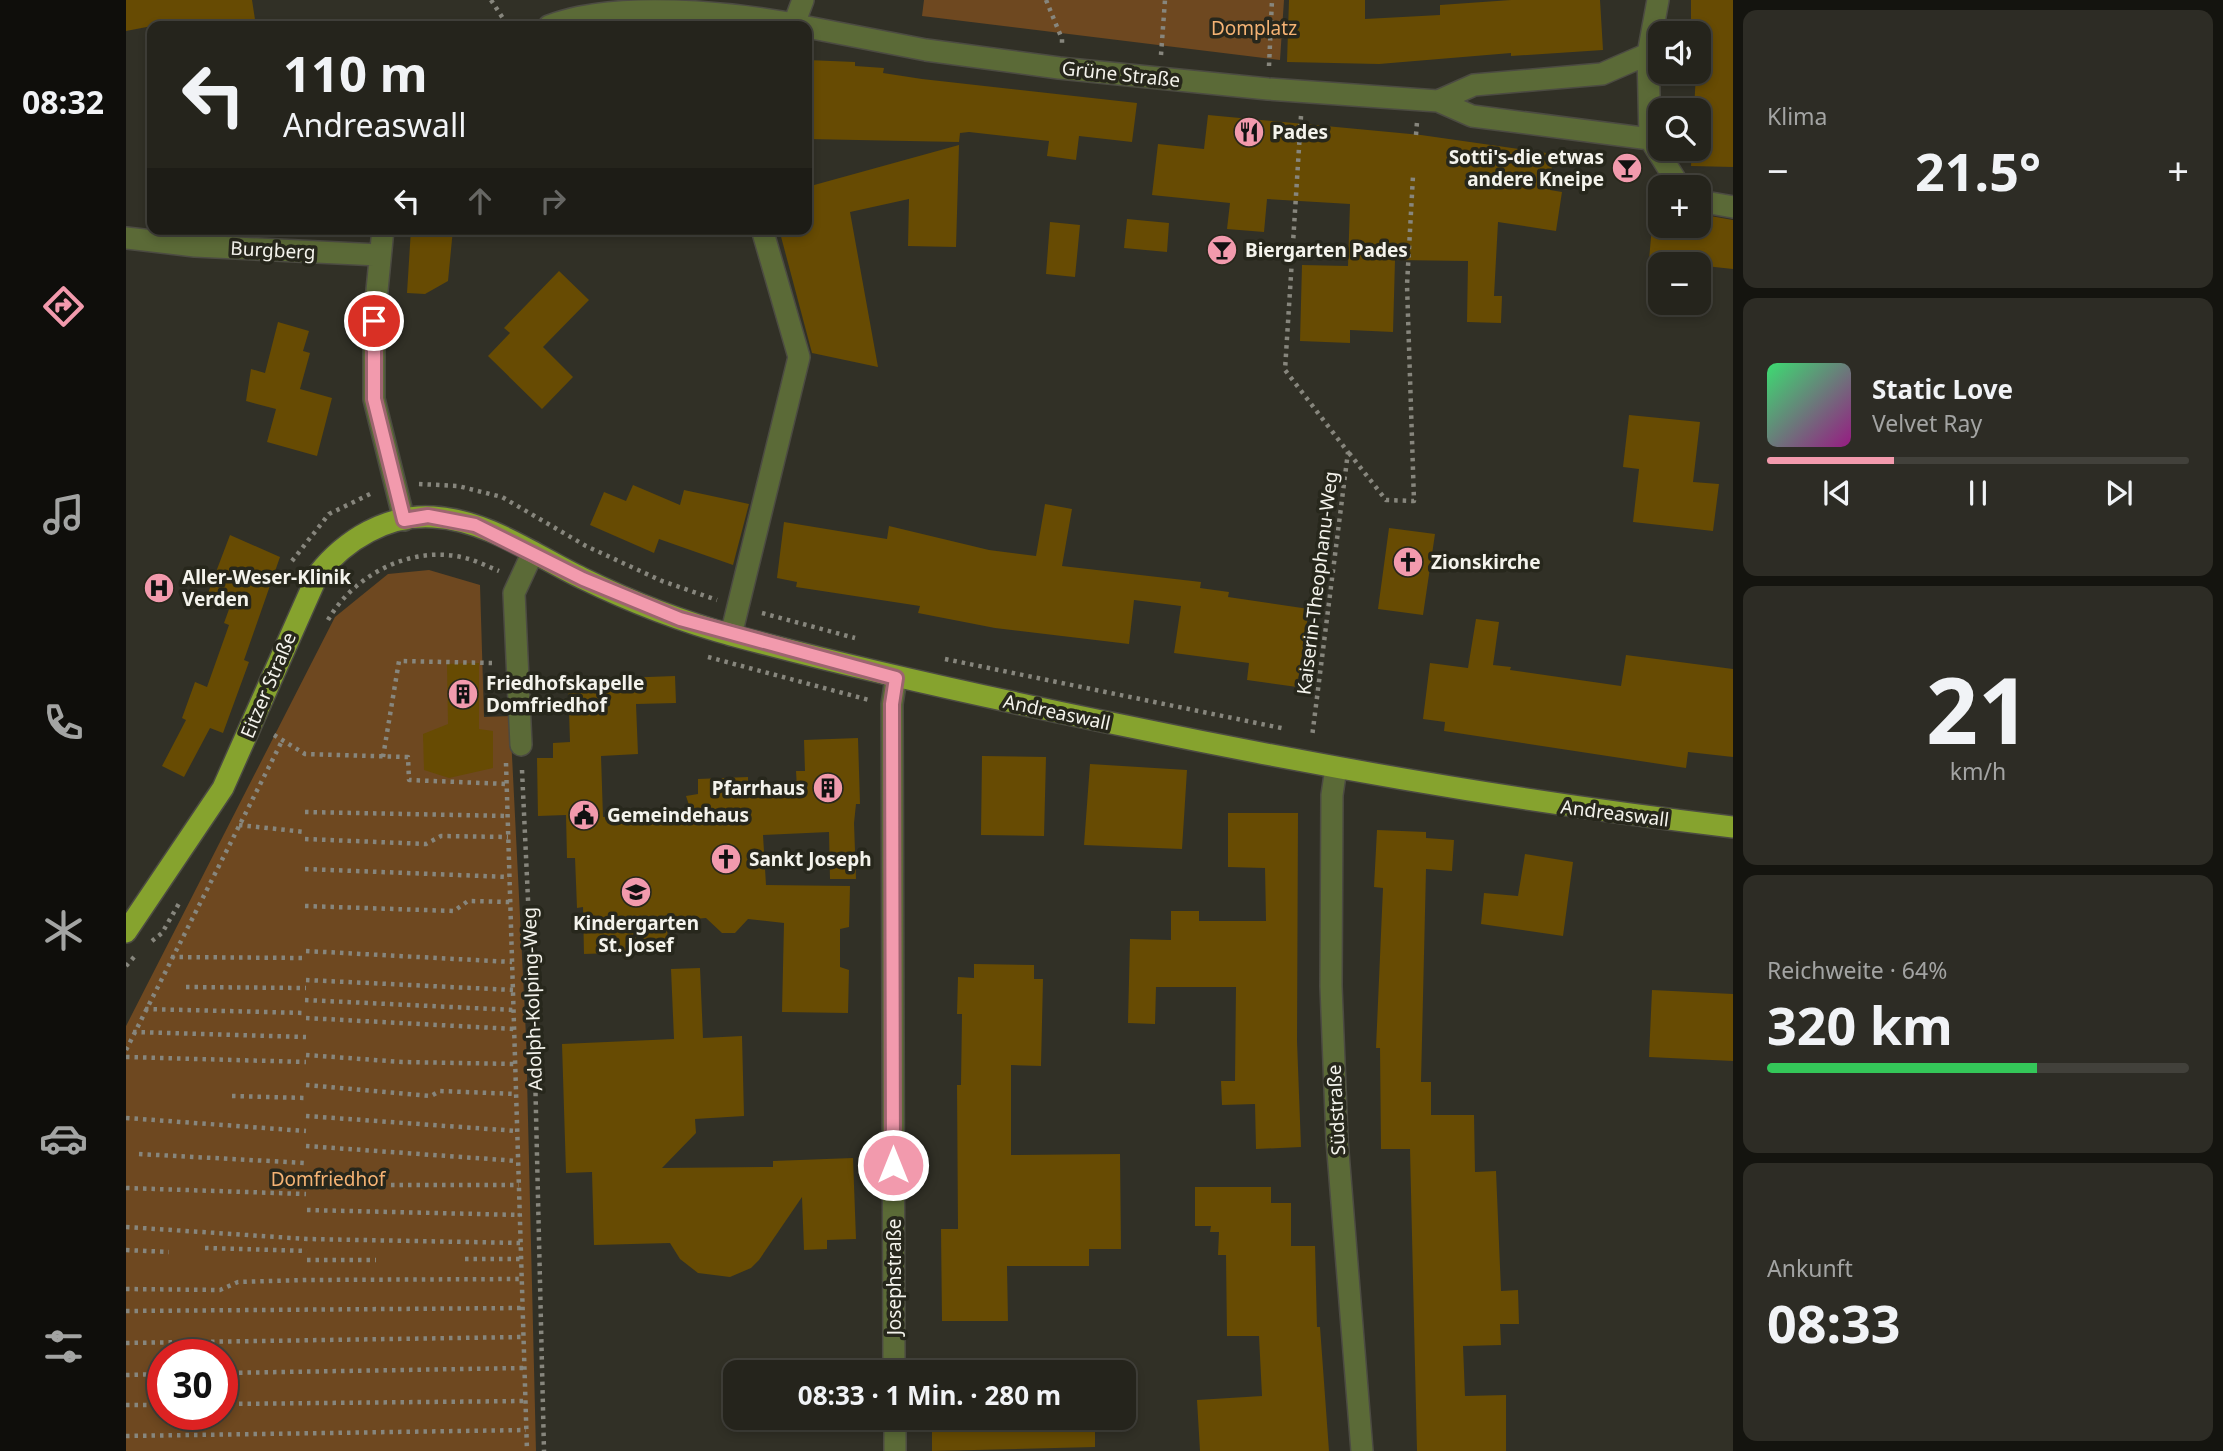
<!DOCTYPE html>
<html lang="de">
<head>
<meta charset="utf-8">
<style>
  :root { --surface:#25241c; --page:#2d2c25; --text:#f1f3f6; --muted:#a3a4a3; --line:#42413b; --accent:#f29aad }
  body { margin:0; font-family:"Noto Sans",sans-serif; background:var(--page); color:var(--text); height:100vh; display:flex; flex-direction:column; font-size:26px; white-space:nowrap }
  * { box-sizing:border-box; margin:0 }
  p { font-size:23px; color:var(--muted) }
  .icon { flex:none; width:38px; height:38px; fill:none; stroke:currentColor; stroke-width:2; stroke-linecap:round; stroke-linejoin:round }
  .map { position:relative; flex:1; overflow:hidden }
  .details { display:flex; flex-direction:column; gap:10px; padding:10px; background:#14140f; width:490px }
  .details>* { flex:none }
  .banner { position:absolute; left:21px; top:21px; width:665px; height:214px; border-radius:14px; box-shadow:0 4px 10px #0003,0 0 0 2px var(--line); background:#25241c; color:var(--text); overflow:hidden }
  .controls { position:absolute; left:1522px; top:21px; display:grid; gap:14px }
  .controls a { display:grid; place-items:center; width:63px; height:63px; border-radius:14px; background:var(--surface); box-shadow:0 4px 10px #0003,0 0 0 2px var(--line); font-size:35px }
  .speed { position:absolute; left:21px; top:1339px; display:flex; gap:14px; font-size:35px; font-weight:700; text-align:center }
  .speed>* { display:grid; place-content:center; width:91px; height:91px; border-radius:50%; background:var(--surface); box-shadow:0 4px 10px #0003,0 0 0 2px var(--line); line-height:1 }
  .speed .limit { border:10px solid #d22; background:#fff; color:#111 }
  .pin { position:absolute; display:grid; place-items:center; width:60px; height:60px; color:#fff; margin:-30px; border:4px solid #fff; border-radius:50%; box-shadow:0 2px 7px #0007 }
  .me { position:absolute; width:77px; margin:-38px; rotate:0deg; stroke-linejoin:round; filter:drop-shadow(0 0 5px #0008) }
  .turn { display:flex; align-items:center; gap:24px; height:147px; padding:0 21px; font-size:32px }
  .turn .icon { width:91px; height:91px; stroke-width:2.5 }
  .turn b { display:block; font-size:49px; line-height:60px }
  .lanes { display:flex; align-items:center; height:66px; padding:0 21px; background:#0003; justify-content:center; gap:35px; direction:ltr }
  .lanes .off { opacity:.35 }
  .big { font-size:52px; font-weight:700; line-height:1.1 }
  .details .card { flex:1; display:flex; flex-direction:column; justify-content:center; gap:10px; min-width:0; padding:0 24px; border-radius:14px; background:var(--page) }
  .details .dial { align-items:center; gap:0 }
  .dial b { font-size:91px; line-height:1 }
  .song { display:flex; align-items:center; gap:21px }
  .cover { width:84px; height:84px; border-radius:10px; background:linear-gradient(135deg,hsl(140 70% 55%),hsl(310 70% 35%)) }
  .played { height:7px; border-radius:4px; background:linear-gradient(90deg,var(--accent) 30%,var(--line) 30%) }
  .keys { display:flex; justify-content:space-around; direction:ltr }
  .heat { display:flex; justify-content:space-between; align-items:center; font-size:38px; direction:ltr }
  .charge { height:10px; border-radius:5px; background:linear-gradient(90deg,#34c759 64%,var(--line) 0) }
  .trip { position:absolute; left:597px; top:1360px; width:413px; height:70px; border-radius:14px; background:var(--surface); box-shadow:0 4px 10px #0003,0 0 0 2px var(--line); font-weight:700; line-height:70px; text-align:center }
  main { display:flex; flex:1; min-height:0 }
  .tab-bar { display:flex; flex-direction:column; width:126px; justify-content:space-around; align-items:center; background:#0f0e0b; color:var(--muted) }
  .tab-bar .icon { width:49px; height:49px }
  .tab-bar .current { color:var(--accent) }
  .tab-bar b { font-size:32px; color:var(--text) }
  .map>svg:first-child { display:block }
  .green { fill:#6e4820; fill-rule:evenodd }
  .building { fill:#674b03 }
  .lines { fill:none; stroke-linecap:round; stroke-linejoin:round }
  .minor-casing { stroke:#4c4b42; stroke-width:24 }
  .major-casing { stroke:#4c4b42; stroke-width:24 }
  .path { stroke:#87867d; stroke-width:4.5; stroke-dasharray:3.5 5; stroke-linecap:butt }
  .minor { stroke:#5b6a37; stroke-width:21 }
  .major { stroke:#86a32e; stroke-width:21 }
  .route-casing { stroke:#9d6470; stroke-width:18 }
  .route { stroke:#f29aad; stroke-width:12 }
  .labels { text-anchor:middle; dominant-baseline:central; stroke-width:7; stroke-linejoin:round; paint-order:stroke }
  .park-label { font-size:19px; fill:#f5b374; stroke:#27271c }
  .street-label { font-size:19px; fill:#f4f3ec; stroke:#27271c }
  .poi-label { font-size:19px; font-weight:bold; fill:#f4f3ec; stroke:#27271c; text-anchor:start }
</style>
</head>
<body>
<main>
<nav class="tab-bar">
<b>08:32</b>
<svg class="icon current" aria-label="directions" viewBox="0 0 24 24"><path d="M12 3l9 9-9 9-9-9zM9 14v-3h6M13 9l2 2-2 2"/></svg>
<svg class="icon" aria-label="music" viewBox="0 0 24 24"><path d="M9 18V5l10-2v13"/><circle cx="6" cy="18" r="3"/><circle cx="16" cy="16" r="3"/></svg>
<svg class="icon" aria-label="phone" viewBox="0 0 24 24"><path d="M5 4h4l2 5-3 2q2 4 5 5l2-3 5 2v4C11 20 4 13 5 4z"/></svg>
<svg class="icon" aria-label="climate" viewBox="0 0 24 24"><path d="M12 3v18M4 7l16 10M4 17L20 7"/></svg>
<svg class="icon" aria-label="car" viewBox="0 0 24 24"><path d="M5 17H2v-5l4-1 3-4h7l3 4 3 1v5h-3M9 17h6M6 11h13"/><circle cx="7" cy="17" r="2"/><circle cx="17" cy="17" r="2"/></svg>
<svg class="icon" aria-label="filters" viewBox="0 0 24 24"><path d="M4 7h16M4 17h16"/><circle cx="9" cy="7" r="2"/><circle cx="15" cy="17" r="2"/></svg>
</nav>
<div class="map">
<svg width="1607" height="1451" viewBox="0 0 1607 1451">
  <rect width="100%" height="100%" fill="#313026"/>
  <path class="green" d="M 798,0 L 1158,0 L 1154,60 L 796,16 Z
    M 303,570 L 354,585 L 358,717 L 384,716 L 400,1036 L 410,1451 L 0,1451 L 0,1026 L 209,617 L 262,574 ZM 37,1354 L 96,1354 L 96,1414 L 37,1414 Z"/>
  <path class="building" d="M 0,0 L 126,0 L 130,26 L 26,26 L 0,31 Z
    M 1163,0 L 1239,0 L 1239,19 L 1314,15 L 1314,5 L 1385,0 L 1474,0 L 1477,50 L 1385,56 L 1385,53 L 1253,64 L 1161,62 Z
    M 1565,0 L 1607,0 L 1607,167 L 1565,166 L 1566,149 L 1573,149 L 1573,110 L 1568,110 L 1570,73 L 1564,73 L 1573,72 L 1573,33 L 1565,33 Z
    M 681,60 L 729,62 L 729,66 L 758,68 L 757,73 L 796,79 L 1011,103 L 1006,142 L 953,136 L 950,160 L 921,156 L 923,141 L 843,132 L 834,133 L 833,142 L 681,139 Z
    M 1082,115 L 1295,135 L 1427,154 L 1424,190 L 1436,192 L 1430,231 L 1372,222 L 1368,296 L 1376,296 L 1375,323 L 1341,322 L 1342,261 L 1269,260 L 1267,332 L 1224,330 L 1224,343 L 1174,341 L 1176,265 L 1222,266 L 1224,204 L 1141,199 L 1138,232 L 1101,229 L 1104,203 L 1026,195 L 1032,144 L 1078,149 Z
    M 833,145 L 830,247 L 782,246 L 783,199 L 724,212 L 752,367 L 686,353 L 653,229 L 681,229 L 681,187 Z
    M 1528,204 L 1535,205 L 1535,226 L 1573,226 L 1573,214 L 1607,220 L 1607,269 L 1523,260 Z
    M 1001,219 L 1043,223 L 1041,252 L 998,248 Z
    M 924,222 L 954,225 L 949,277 L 920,274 Z
    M 285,229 L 327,229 L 322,281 L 299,294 L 281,293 Z
    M 433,271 L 463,300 L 417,347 L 447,377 L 416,409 L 362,356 L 384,333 L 378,328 Z
    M 152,322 L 183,331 L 177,351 L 184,353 L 174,389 L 206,398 L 191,456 L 141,442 L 150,409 L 120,401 L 125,369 L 139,373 Z
    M 1503,415 L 1574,422 L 1567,482 L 1593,484 L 1587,531 L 1507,522 L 1513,469 L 1497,467 Z
    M 507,485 L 554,505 L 558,490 L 623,504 L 607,565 L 533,539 L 528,553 L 464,525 L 478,492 L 500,501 Z
    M 919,504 L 946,509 L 936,566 L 1075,582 L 1074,588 L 1103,592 L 1102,597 L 1183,609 L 1171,687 L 1121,680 L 1123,663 L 1048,653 L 1055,606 L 1008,600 L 1003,644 L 869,628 L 792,613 L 794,606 L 670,587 L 671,582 L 651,578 L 658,522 L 761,539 L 763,526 L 863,550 L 910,556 Z
    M 1263,528 L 1309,534 L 1297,615 L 1252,609 Z
    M 104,535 L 154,557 L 118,660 L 123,662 L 97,733 L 84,728 L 58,777 L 36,766 L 60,720 L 56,718 L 69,682 L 81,687 L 103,625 L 98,623 L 106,601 L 82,593 Z
    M 1350,619 L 1373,622 L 1367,665 L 1385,667 L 1384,670 L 1495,686 L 1500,655 L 1607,669 L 1607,757 L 1562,752 L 1560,768 L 1318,731 L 1319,722 L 1297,719 L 1304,663 L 1342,668 Z
    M 353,663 L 353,729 L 367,731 L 367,768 L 323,778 L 298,770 L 297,734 L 322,724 L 321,664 Z
    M 549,676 L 550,703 L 510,704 L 512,754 L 475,756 L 477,817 L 566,814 L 560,796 L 572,794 L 572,779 L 622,777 L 622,793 L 671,788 L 670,771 L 679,771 L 678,740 L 732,738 L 734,804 L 730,804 L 728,823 L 730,879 L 704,879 L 703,832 L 637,835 L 640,885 L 724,886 L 723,927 L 714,929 L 714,967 L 723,970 L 722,1013 L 656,1012 L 658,923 L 622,919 L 609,933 L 596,933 L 580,918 L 541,921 L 542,951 L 458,954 L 457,907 L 451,908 L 449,858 L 441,858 L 440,815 L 412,816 L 411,758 L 427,758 L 427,743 L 444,742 L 442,680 Z
    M 856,756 L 920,757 L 918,836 L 855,835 Z
    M 964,764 L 1061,770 L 1056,849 L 958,845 Z
    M 1102,813 L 1172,813 L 1171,1041 L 1175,1147 L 1130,1149 L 1129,1104 L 1096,1105 L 1095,1081 L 1109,1081 L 1110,987 L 1030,987 L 1029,1024 L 1002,1023 L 1004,939 L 1045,940 L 1045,911 L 1073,911 L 1073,921 L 1140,921 L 1139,868 L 1102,867 Z
    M 1251,830 L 1300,832 L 1300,838 L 1328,840 L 1326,871 L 1300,869 L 1295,1082 L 1305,1082 L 1305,1115 L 1348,1115 L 1349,1172 L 1370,1171 L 1375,1291 L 1392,1290 L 1393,1324 L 1374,1324 L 1375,1345 L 1337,1346 L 1339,1396 L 1380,1395 L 1380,1451 L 1291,1451 L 1284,1149 L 1255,1149 L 1254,1048 L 1250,1048 L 1257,888 L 1248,887 Z
    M 1399,854 L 1447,862 L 1437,936 L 1355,924 L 1358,893 L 1392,896 Z
    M 848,964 L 908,965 L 908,979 L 917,979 L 915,1066 L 885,1065 L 885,1155 L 994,1154 L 995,1249 L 963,1249 L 963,1266 L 881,1266 L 882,1321 L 816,1321 L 815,1229 L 832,1229 L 831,1085 L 835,1085 L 836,1014 L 831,1014 L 832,977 L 848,978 Z
    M 574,968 L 577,1038 L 616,1036 L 618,1116 L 569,1119 L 570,1133 L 536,1168 L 647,1167 L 647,1161 L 727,1158 L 730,1239 L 701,1240 L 701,1249 L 678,1250 L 676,1197 L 633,1260 L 625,1268 L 604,1277 L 572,1273 L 554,1259 L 544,1243 L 468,1245 L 466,1172 L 440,1173 L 436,1044 L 548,1039 L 545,969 Z
    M 1526,990 L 1607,994 L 1607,1061 L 1523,1057 Z
    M 1069,1187 L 1145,1187 L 1145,1203 L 1165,1203 L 1165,1246 L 1189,1246 L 1191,1327 L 1194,1327 L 1203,1451 L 1074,1451 L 1071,1400 L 1136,1396 L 1133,1336 L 1101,1336 L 1100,1255 L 1092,1255 L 1093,1232 L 1084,1232 L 1085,1226 L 1069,1226 Z
    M 806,1418 L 969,1418 L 969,1447 L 806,1451 Z"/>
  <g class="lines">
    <g class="minor-casing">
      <path id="minor" d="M 1532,0 L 1522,54 L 1524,139 L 1554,187
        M 668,24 L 677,0
        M 423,26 C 490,0 606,12 678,26
        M 681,27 L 800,50 L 933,68 L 1142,89 L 1312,101 L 1346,116 L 1524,139
        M 1312,101 L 1348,85 L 1476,74 L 1522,54
        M 1573,201 L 1607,207
        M 257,229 L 248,321 L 248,399 L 278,520
        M 0,238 L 69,246 L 253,255
        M 605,635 L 673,357 L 636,229
        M 395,745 L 388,593 L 407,552
        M 1210,768 L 1206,795 L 1205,986 L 1211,1140 L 1236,1451
        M 768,1372 L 766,704 L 770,678
        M 769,1418 L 769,1451"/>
    </g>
    <g class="major-casing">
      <path id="major" d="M 0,932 L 97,788 L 192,574 C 219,540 261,514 307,517 C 362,520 408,555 456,578 C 505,602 557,622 609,636 C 738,671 868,699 1000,726 C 1201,768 1402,803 1607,827"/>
    </g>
    <path class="path" d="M 365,0 L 382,26
      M 920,0 L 936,39 L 936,45
      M 1035,55 L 1039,0
      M 1143,66 L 1146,0
      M 1175,116 L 1159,370 L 1222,452 L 1186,737
      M 1290,135 L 1291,122
      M 1223,453 L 1260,500 L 1288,501 L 1281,285 L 1287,176
      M 293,484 L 332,486 L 376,497 L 460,546 L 536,581 L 591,600
      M 166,561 L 203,514 L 246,493
      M 636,613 L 729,638
      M 202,620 C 229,573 289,543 343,559 C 353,562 363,567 373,571
      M 582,657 L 743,700
      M 819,659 L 1160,729
      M 148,735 L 179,754 L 282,757 L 283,780 L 381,784
      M 257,757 L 273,661 L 366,663
      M 380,763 L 401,1451
      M 396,770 L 408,1029 L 418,1451
      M 179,812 L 382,816
      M 113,825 L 179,832
      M 179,839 L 300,844 L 315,836 L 382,837
      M 179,869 L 383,877
      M 179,906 L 328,911 L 342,901 L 384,902
      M 26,941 L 36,933 L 55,900
      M 180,951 L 386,962
      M 45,957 L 179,958
      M 0,966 L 9,956
      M 180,980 L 387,990
      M 60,987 L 180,988
      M 179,1000 L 388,1010
      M 19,1009 L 180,1013
      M 180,1018 L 388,1029
      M 7,1032 L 180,1037
      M 0,1050 L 157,739
      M 180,1055 L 276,1062 L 389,1064
      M 0,1057 L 180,1062
      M 180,1085 L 305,1096 L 314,1091 L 390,1094
      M 106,1096 L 180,1098
      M 180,1116 L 391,1131
      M 0,1118 L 180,1131
      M 180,1146 L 392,1161
      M 13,1154 L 180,1163
      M 180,1185 L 393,1185
      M 0,1188 L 180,1194
      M 181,1210 L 394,1215
      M 0,1227 L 181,1239 L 395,1243
      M 79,1248 L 181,1251
      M 0,1250 L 43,1252
      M 339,1259 L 395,1259
      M 181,1260 L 250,1260
      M 0,1289 L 94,1290 L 112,1282 L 181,1280 L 396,1279
      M 0,1311 L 397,1308
      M 0,1343 L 397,1337
      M 96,1373 L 398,1368
      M 0,1375 L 37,1374
      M 96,1404 L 399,1401
      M 0,1405 L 37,1405
      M 0,1436 L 400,1430"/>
    <use href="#minor" class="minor"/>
    <use href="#major" class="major"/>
  </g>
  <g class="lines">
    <g class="route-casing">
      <path id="route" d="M 248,321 L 248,399 L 278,520 L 302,516 L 349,525 L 457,579 L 554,619 L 770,678 L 766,704 L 767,1165"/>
    </g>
    <use href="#route" class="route"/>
  </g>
  <defs>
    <g id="restaurant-disc" transform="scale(1.575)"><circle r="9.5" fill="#f29aad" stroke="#27271c"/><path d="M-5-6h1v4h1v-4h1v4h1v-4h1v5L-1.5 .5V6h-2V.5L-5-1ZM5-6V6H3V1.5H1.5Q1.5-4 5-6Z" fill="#111"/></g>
    <g id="bar-disc" transform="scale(1.575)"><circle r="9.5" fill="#f29aad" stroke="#27271c"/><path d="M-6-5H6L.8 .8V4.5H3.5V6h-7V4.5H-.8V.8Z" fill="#111"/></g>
    <g id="church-disc" transform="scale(1.575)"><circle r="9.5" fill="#f29aad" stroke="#27271c"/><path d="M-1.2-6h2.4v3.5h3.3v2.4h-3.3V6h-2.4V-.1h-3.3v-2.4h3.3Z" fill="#111"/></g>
    <g id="hospital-disc" transform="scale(1.575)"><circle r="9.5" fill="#f29aad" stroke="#27271c"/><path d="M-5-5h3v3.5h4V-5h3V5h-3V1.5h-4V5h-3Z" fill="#111"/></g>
    <g id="building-disc" transform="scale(1.575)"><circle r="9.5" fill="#f29aad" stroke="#27271c"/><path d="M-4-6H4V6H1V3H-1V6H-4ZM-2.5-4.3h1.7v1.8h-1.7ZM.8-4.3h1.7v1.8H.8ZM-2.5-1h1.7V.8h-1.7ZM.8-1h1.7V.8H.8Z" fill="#111"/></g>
    <g id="civic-disc" transform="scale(1.575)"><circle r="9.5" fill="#f29aad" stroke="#27271c"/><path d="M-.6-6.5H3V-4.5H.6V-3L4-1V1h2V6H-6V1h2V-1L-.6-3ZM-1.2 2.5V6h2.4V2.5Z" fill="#111"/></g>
    <g id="school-disc" transform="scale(1.575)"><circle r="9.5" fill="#f29aad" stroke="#27271c"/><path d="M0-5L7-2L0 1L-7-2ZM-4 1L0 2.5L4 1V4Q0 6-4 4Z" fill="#111"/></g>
  </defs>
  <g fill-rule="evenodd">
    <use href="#restaurant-disc" x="1123" y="132"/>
    <use href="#bar-disc" x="1501" y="168"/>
    <use href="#bar-disc" x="1096" y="250"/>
    <use href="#church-disc" x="1282" y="562"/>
    <use href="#hospital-disc" x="33" y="588"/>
    <use href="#building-disc" x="337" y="694"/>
    <use href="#building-disc" x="702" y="788"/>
    <use href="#civic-disc" x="458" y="815"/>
    <use href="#church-disc" x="600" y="859"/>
    <use href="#school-disc" x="510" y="892"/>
  </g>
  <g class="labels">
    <g class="park-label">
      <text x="1128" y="28">Domplatz</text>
      <text x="202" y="1179">Domfriedhof</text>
    </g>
    <g class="street-label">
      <text transform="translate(995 74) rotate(6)">Grüne Straße</text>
      <text transform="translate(147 250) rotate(3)">Burgberg</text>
      <text transform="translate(1191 583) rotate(-83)">Kaiserin-Theophanu-Weg</text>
      <text transform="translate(142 685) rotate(-67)">Eitzer Straße</text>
      <text transform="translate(931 712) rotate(12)">Andreaswall</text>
      <text transform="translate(1489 813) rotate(7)">Andreaswall</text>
      <text transform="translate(406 999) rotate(-92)">Adolph-Kolping-Weg</text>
      <text transform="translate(1210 1110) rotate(-93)">Südstraße</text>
      <text transform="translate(768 1277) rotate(-90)">Josephstraße</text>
    </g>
    <g class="poi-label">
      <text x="1146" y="132">Pades</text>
      <text x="1478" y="157" text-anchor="end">Sotti's-die etwas<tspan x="1478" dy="22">andere Kneipe</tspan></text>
      <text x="1119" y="250">Biergarten Pades</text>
      <text x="1305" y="562">Zionskirche</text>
      <text x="56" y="577">Aller-Weser-Klinik<tspan x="56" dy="22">Verden</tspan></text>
      <text x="360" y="683">Friedhofskapelle<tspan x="360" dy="22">Domfriedhof</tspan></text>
      <text x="679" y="788" text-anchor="end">Pfarrhaus</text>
      <text x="481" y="815">Gemeindehaus</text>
      <text x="623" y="859">Sankt Joseph</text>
      <text x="510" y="923" text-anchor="middle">Kindergarten<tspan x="510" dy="22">St. Josef</tspan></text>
    </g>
  </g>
</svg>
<div class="controls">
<a><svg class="icon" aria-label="sound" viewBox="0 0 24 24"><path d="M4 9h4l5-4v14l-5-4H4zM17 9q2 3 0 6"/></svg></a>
<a><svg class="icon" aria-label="search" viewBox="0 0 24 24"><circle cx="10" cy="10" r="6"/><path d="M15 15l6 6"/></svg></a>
<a>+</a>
<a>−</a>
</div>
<div class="speed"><div class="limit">30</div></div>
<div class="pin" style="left:248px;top:321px;background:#d93025"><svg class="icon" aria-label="arrive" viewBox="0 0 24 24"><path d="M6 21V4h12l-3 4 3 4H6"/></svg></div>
<svg class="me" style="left:767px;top:1165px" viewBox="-20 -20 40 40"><circle r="17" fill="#f29aad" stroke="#fff" stroke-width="3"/><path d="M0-11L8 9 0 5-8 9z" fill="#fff"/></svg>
<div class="trip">08:33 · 1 Min. · 280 m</div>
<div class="banner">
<div class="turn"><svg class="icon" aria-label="left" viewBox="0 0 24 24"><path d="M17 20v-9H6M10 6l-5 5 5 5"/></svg><div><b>110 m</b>Andreaswall</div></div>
<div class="lanes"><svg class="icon" aria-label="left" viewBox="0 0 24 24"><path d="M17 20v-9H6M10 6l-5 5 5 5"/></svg><svg class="icon off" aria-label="ahead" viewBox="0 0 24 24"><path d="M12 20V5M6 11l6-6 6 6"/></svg><svg class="icon off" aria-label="right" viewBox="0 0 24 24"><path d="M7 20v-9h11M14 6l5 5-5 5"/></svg></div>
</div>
</div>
<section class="details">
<div class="card"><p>Klima</p>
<div class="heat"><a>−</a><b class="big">21.5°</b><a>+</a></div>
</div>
<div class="card">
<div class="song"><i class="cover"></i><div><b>Static Love</b><p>Velvet Ray</p></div></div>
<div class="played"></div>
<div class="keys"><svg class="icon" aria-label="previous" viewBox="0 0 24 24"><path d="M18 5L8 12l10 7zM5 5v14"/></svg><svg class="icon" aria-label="pause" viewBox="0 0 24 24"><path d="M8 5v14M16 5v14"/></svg><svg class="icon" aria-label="next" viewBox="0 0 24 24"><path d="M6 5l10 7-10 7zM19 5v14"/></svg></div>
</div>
<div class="card dial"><b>21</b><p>km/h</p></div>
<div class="card"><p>Reichweite · 64%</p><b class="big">320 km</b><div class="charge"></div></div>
<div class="card"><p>Ankunft</p><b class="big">08:33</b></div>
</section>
</main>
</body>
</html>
